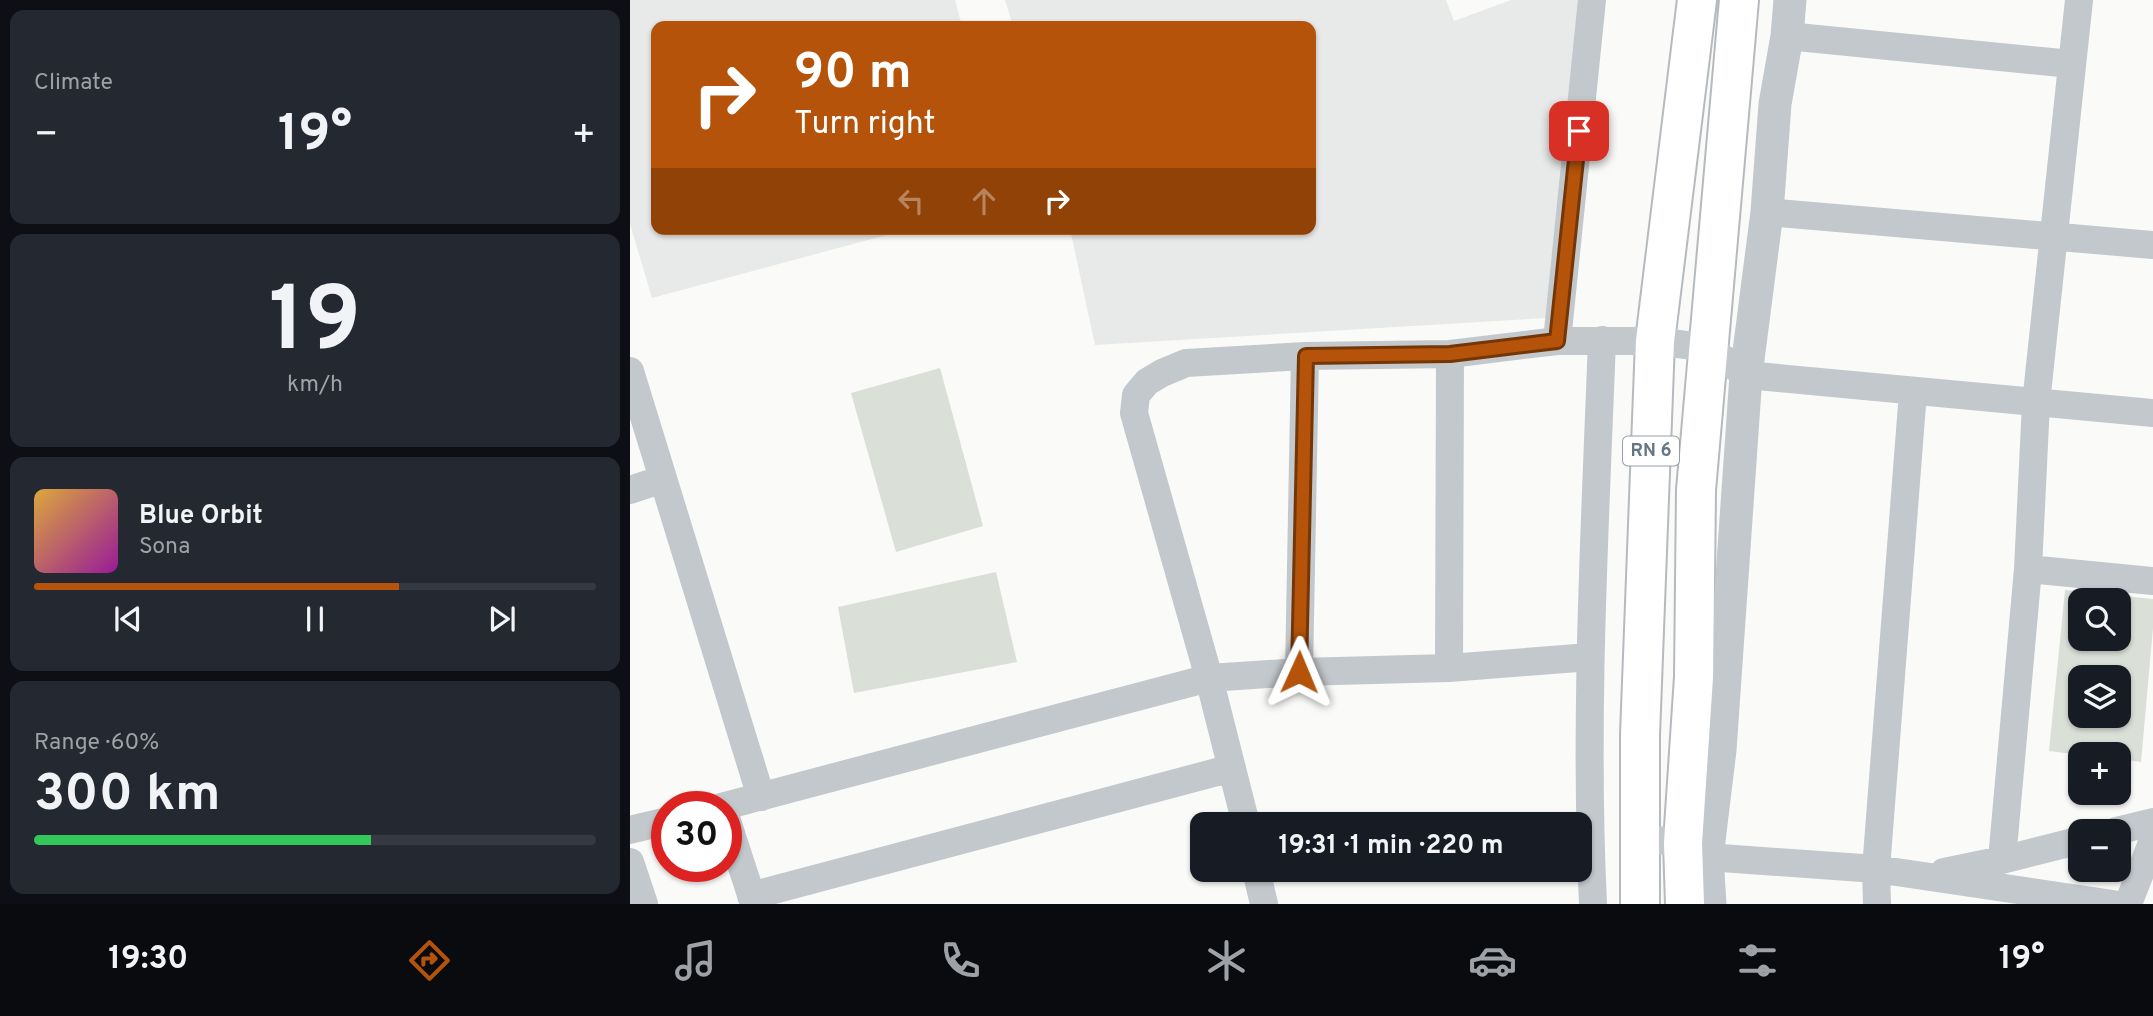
<!DOCTYPE html>
<html lang="en">
<head>
<meta charset="utf-8">
<style>
  :root { --surface:#171b24; --page:#242831; --text:#f1f3f6; --muted:#9ea1a6; --line:#363941; --accent:#b45309 }
  body { margin:0; font-family:Overpass,sans-serif; background:var(--page); color:var(--text); height:100vh; display:flex; flex-direction:column; font-size:26px; white-space:nowrap }
  * { box-sizing:border-box; margin:0 }
  p { font-size:23px; color:var(--muted) }
  .icon { flex:none; width:38px; height:38px; fill:none; stroke:currentColor; stroke-width:2; stroke-linecap:round; stroke-linejoin:round }
  .map { position:relative; flex:1; overflow:hidden }
  .side { display:flex; flex-direction:column; gap:10px; padding:10px; background:#0d0f14; width:630px }
  .side>* { flex:none }
  .banner { position:absolute; left:21px; top:21px; width:665px; height:214px; border-radius:14px; box-shadow:0 2px 5px #0004; background:#b45309; color:#fff; overflow:hidden }
  .fabs { position:absolute; left:1438px; top:588px; display:grid; gap:14px }
  .fabs a { display:grid; place-items:center; width:63px; height:63px; border-radius:14px; background:var(--surface); box-shadow:0 2px 5px #0004; font-size:35px }
  .speed { position:absolute; left:21px; top:791px; display:flex; gap:14px; font-size:35px; font-weight:700; text-align:center }
  .speed>* { display:grid; place-content:center; width:91px; height:91px; border-radius:50%; background:var(--surface); box-shadow:0 2px 5px #0004; line-height:1 }
  .speed .limit { border:10px solid #d22; background:#fff; color:#111 }
  .pin { position:absolute; display:grid; place-items:center; width:60px; height:60px; color:#fff; margin:-30px; border-radius:14px; box-shadow:0 4px 10px #0006 }
  .me { position:absolute; width:77px; margin:-38px; rotate:1deg; stroke-linejoin:round; filter:drop-shadow(0 0 5px #0008) }
  .turn { display:flex; align-items:center; gap:24px; height:147px; padding:0 28px; font-size:32px }
  .turn .icon { width:91px; height:91px; stroke-width:2.5 }
  .turn b { display:block; font-size:49px; line-height:60px }
  .lanes { display:flex; align-items:center; height:66px; padding:0 28px; background:#0003; justify-content:center; gap:35px; direction:ltr }
  .lanes .off { opacity:.35 }
  .big { font-size:52px; font-weight:700; line-height:1.1 }
  .side .tile { flex:1; display:flex; flex-direction:column; justify-content:center; gap:10px; min-width:0; padding:0 24px; border-radius:14px; background:var(--page) }
  .side .dial { align-items:center; gap:0 }
  .dial b { font-size:91px; line-height:1 }
  .song { display:flex; align-items:center; gap:21px }
  .cover { width:84px; height:84px; border-radius:10px; background:linear-gradient(135deg,hsl(40 70% 55%),hsl(300 70% 35%)) }
  .played { height:7px; border-radius:4px; background:linear-gradient(90deg,var(--accent) 65%,var(--line) 65%) }
  .keys { display:flex; justify-content:space-around; direction:ltr }
  .heat { display:flex; justify-content:space-between; align-items:center; font-size:38px; direction:ltr }
  .charge { height:10px; border-radius:5px; background:linear-gradient(90deg,#34c759 60%,var(--line) 0) }
  .trip { position:absolute; left:560px; top:812px; width:402px; height:70px; border-radius:14px; background:var(--surface); box-shadow:0 2px 5px #0004; font-weight:700; line-height:70px; text-align:center }
  .dock { display:flex; height:112px; justify-content:space-around; align-items:center; background:#090b0e; color:var(--muted) }
  .dock .icon { width:49px; height:49px }
  .dock .on { color:var(--accent) }
  .dock b { font-size:32px; color:var(--text) }
  main { display:flex; flex:1; min-height:0 }
  .map>svg:first-child { display:block }
  .built { fill:#e8e9e9 }
  .green { fill:#dadfd7; fill-rule:evenodd }
  .lines { fill:none; stroke-linecap:round; stroke-linejoin:round }
  .primary-casing { stroke:#b5babe; stroke-width:42 }
  .minor { stroke:#c3c8cc; stroke-width:28 }
  .tertiary { stroke:#c3c8cc; stroke-width:33 }
  .primary { stroke:#fff; stroke-width:38 }
  .route-casing { stroke:#753606; stroke-width:18 }
  .route { stroke:#b45309; stroke-width:12 }
  .labels { text-anchor:middle; dominant-baseline:central; stroke-width:7; stroke-linejoin:round; paint-order:stroke }
  .shield { fill:#fff; stroke:#939fa8; stroke-width:2 }
  .shield-label { font-size:18px; font-weight:bold; fill:#657683 }
</style>
</head>
<body>
<main>
<section class="side">
<div class="tile"><p>Climate</p>
<div class="heat"><a>−</a><b class="big">19°</b><a>+</a></div>
</div>
<div class="tile dial"><b>19</b><p>km/h</p></div>
<div class="tile">
<div class="song"><i class="cover"></i><div><b>Blue Orbit</b><p>Sona</p></div></div>
<div class="played"></div>
<div class="keys"><svg class="icon" aria-label="previous" viewBox="0 0 24 24"><path d="M18 5L8 12l10 7zM5 5v14"/></svg><svg class="icon" aria-label="pause" viewBox="0 0 24 24"><path d="M8 5v14M16 5v14"/></svg><svg class="icon" aria-label="next" viewBox="0 0 24 24"><path d="M6 5l10 7-10 7zM19 5v14"/></svg></div>
</div>
<div class="tile"><p>Range · 60%</p><b class="big">300 km</b><div class="charge"></div></div>
</section>
<div class="map">
<svg width="1523" height="904" viewBox="0 0 1523 904">
  <rect width="100%" height="100%" fill="#fafaf8"/>
  <path class="built" d="M 0,0 L 325,0 L 332,26 L 26,26 L 26,229 L 279,229 L 22,298 L 0,224 Z
    M 375,0 L 816,0 L 824,21 L 881,0 L 956,0 L 933,317 L 465,345 L 440,229 L 681,229 L 681,26 L 383,26 Z"/>
  <path class="green" d="M 310,368 L 353,526 L 266,552 L 221,393 Z
    M 366,572 L 387,662 L 224,693 L 208,607 Z
    M 1435,590 L 1523,599 L 1523,628 L 1511,762 L 1489,759 L 1489,754 L 1451,755 L 1419,751 ZM 1451,600 L 1489,600 L 1489,639 L 1451,639 ZM 1451,677 L 1489,677 L 1489,716 L 1451,716 Z"/>
  <g class="lines">
    <g class="primary-casing">
      <path id="primary" d="M 1010,904 L 1010,735 L 1025,341 L 1067,0
        M 1055,904 L 1053,843 L 1064,677 L 1066,490 L 1109,0"/>
    </g>
    <path class="minor" d="M 1157,36 L 1441,64
      M 1137,212 L 1523,245
      M 927,341 L 962,0
      M 0,371 L 131,797
      M 0,490 L 33,479
      M 1398,569 L 1523,581
      M 819,668 L 820,354
      M 669,672 L 675,356
      M 91,807 L 579,678 L 504,413 L 506,395 L 517,382 L 532,373 L 556,363 L 675,356 L 820,354 L 927,341 L 1025,341 L 1079,348 L 1116,375 L 1523,413
      M 96,818 L 124,904
      M 616,824 L 579,678 L 669,672 L 819,668 L 960,657
      M 0,830 L 37,821
      M 1486,831 L 1523,822
      M 1009,838 L 1053,843 L 1077,857 L 1246,869 L 1483,904
      M 1372,860 L 1398,569 L 1406,403 L 1449,0
      M 0,862 L 14,904
      M 626,870 L 634,904
      M 1314,872 L 1372,860 L 1451,840
      M 121,896 L 602,768
      M 963,904 C 954,716 965,528 972,340
      M 1247,904 L 1246,869 L 1283,392
      M 1498,904 L 1523,840"/>
    <path class="tertiary" d="M 1080,904 L 1077,857 L 1090,750 L 1116,375 L 1137,212 L 1145,104 L 1157,36 L 1160,0"/>
    <use href="#primary" class="primary"/>
  </g>
  <g class="lines">
    <g class="route-casing">
      <path id="route" d="M 669,672 L 676,356 L 820,354 L 927,341 L 949,131"/>
    </g>
    <use href="#route" class="route"/>
  </g>
  <g class="labels">
    <rect class="shield" x="993" y="436.5" width="56" height="29" rx="5"/>
    <g class="shield-label">
      <text x="1021" y="451">RN 6</text>
    </g>
  </g>
</svg>
<div class="fabs">
<a><svg class="icon" aria-label="search" viewBox="0 0 24 24"><circle cx="10" cy="10" r="6"/><path d="M15 15l6 6"/></svg></a>
<a><svg class="icon" aria-label="layers" viewBox="0 0 24 24"><path d="M12 4l9 5-9 5-9-5zM3 14l9 5 9-5"/></svg></a>
<a>+</a>
<a>−</a>
</div>
<div class="speed"><div class="limit">30</div></div>
<div class="pin" style="left:949px;top:131px;background:#d93025"><svg class="icon" aria-label="arrive" viewBox="0 0 24 24"><path d="M6 21V4h12l-3 4 3 4H6"/></svg></div>
<svg class="me" style="left:669px;top:672px" viewBox="-20 -20 40 40"><path d="M0-17L14 15 0 8-14 15z" fill="#b45309" stroke="#fff" stroke-width="4"/></svg>
<div class="trip">19:31 · 1 min · 220 m</div>
<div class="banner">
<div class="turn"><svg class="icon" aria-label="right" viewBox="0 0 24 24"><path d="M7 20v-9h11M14 6l5 5-5 5"/></svg><div><b>90 m</b>Turn right</div></div>
<div class="lanes"><svg class="icon off" aria-label="left" viewBox="0 0 24 24"><path d="M17 20v-9H6M10 6l-5 5 5 5"/></svg><svg class="icon off" aria-label="ahead" viewBox="0 0 24 24"><path d="M12 20V5M6 11l6-6 6 6"/></svg><svg class="icon" aria-label="right" viewBox="0 0 24 24"><path d="M7 20v-9h11M14 6l5 5-5 5"/></svg></div>
</div>
</div>
</main>
<nav class="dock">
<b>19:30</b>
<svg class="icon on" aria-label="directions" viewBox="0 0 24 24"><path d="M12 3l9 9-9 9-9-9zM9 14v-3h6M13 9l2 2-2 2"/></svg>
<svg class="icon" aria-label="music" viewBox="0 0 24 24"><path d="M9 18V5l10-2v13"/><circle cx="6" cy="18" r="3"/><circle cx="16" cy="16" r="3"/></svg>
<svg class="icon" aria-label="phone" viewBox="0 0 24 24"><path d="M5 4h4l2 5-3 2q2 4 5 5l2-3 5 2v4C11 20 4 13 5 4z"/></svg>
<svg class="icon" aria-label="climate" viewBox="0 0 24 24"><path d="M12 3v18M4 7l16 10M4 17L20 7"/></svg>
<svg class="icon" aria-label="car" viewBox="0 0 24 24"><path d="M5 17H2v-5l4-1 3-4h7l3 4 3 1v5h-3M9 17h6M6 11h13"/><circle cx="7" cy="17" r="2"/><circle cx="17" cy="17" r="2"/></svg>
<svg class="icon" aria-label="filters" viewBox="0 0 24 24"><path d="M4 7h16M4 17h16"/><circle cx="9" cy="7" r="2"/><circle cx="15" cy="17" r="2"/></svg>
<b>19°</b>
</nav>
</body>
</html>
